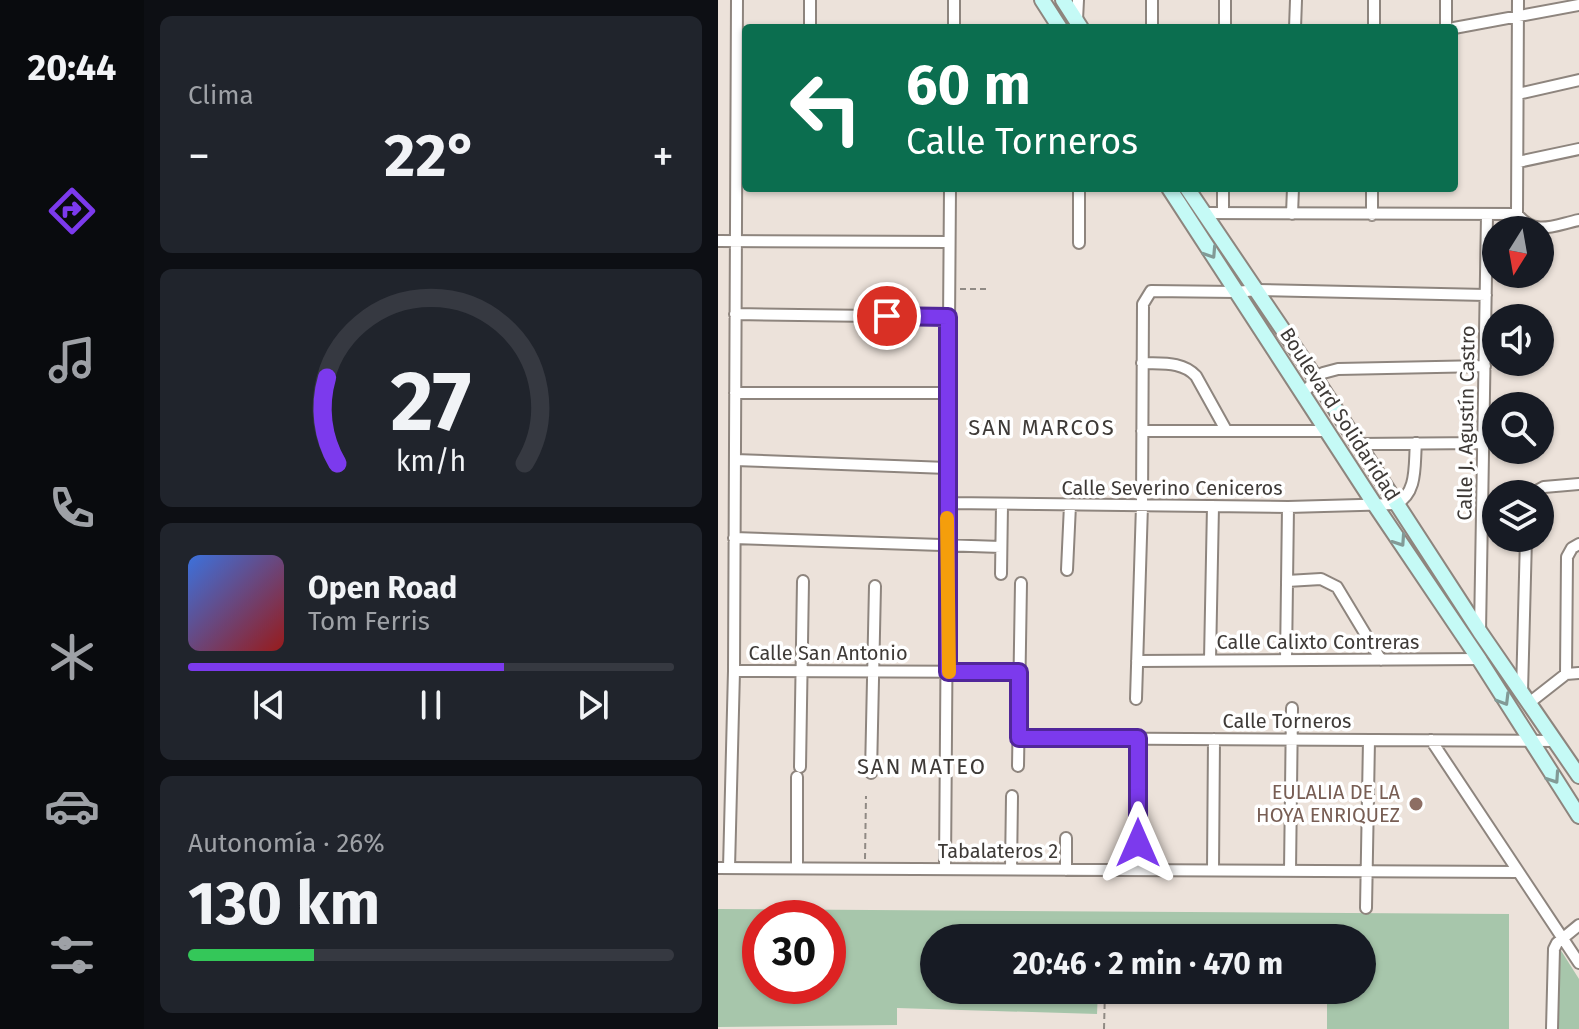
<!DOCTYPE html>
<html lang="es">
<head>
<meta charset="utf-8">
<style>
  :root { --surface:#171b24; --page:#20242c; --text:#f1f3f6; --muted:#9ea1a6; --line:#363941; --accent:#7c3aed }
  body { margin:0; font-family:"Fira Sans",sans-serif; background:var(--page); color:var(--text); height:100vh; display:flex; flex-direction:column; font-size:30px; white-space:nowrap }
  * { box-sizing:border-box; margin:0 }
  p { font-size:26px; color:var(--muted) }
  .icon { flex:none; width:44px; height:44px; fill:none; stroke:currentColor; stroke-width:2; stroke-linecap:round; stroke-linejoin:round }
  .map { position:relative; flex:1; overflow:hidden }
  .details { display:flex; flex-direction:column; gap:16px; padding:16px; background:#0d0f14; width:574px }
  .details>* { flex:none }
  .top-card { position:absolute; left:24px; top:24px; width:716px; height:168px; border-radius:8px; box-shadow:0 2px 6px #0004; background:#0b6e4f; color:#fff; overflow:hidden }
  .needle { width:52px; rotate:191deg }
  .controls { position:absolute; left:764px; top:216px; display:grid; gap:16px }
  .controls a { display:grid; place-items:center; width:72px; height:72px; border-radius:50%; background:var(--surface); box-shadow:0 2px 6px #0004; font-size:40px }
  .speed { position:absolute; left:24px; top:900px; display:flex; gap:16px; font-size:40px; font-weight:700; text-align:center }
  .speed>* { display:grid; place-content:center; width:104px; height:104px; border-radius:50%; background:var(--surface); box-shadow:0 2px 6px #0004; line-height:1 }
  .speed .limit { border:12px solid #d22; background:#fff; color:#111 }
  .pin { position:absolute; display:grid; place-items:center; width:68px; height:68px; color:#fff; margin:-34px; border:4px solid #fff; border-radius:50%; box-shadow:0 2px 8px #0007 }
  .me { position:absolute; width:88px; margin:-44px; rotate:0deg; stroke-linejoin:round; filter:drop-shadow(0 0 6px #0008) }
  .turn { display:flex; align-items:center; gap:28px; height:168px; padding:0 32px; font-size:36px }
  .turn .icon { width:104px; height:104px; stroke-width:2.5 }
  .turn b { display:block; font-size:56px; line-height:68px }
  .big { font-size:60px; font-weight:700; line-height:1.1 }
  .details .tile { flex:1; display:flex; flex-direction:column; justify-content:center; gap:12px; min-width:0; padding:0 28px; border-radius:12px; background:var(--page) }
  .details .dial { align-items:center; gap:0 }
  .dial svg { height:208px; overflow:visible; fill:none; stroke:var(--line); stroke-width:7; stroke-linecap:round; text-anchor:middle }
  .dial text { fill:var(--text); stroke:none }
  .song { display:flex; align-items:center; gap:24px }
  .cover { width:96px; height:96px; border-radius:12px; background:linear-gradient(135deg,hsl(220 70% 55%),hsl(0 70% 35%)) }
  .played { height:8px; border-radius:4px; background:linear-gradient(90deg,var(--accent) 65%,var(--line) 65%) }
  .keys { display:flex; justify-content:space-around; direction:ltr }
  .heat { display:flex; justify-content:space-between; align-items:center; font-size:44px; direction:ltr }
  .charge { height:12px; border-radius:6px; background:linear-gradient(90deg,#34c759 26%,var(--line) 0) }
  .trip { position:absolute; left:202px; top:924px; width:456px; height:80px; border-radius:40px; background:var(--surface); box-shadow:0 2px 6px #0004; font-weight:700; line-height:80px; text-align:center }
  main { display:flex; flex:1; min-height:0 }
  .tabs { display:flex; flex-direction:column; width:144px; justify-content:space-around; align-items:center; background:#090b0e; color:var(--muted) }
  .tabs .icon { width:56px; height:56px }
  .tabs .selected { color:var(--accent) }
  .tabs b { font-size:36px; color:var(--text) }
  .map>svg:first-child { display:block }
  .green { fill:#a7c6ab; fill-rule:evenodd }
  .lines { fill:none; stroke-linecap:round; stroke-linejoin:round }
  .street-casing { stroke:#8e857e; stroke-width:14 }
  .secondary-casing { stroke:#8e857e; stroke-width:18 }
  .path { stroke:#908a84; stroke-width:2; stroke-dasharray:6 4; stroke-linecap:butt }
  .street { stroke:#fff; stroke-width:10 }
  .secondary { stroke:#c5faf6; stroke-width:14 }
  .oneway { stroke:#829a96 }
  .route-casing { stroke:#51269a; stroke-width:20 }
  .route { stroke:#7c3aed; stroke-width:14 }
  .slow { stroke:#f59e0b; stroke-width:14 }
  .education-dot { fill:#8d6e63; stroke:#fff; stroke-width:3 }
  .labels { text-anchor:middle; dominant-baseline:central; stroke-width:7; stroke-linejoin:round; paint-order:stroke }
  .street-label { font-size:20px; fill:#3e3a37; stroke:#fff }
  .education-label { font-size:20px; fill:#785e54; stroke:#fff; text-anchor:end }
  .neighbourhood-label { font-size:22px; letter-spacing:2px; fill:#3e3a37; stroke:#fff }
</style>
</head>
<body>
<main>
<nav class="tabs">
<b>20:44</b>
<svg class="icon selected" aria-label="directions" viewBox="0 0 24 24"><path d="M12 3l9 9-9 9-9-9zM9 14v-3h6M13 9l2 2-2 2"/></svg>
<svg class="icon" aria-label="music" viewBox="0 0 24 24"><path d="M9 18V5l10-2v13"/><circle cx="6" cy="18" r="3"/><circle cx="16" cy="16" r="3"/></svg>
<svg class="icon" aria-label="phone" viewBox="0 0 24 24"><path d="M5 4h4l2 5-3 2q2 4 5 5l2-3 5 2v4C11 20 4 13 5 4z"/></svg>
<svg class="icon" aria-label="climate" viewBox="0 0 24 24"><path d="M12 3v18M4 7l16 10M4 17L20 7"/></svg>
<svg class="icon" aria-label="car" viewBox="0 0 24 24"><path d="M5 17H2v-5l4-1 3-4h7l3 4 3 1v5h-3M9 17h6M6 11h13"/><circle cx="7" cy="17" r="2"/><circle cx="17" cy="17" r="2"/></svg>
<svg class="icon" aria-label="filters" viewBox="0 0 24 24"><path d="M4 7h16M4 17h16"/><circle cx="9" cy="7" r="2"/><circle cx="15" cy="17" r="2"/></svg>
</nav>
<section class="details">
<div class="tile"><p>Clima</p>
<div class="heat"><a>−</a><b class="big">22°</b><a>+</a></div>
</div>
<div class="tile dial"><svg viewBox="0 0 100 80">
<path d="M14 69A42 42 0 1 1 86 69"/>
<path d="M14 69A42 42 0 0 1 10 36" stroke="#7c3aed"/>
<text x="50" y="56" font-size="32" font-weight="700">27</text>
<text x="50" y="72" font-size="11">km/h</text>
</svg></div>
<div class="tile">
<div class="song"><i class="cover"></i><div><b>Open Road</b><p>Tom Ferris</p></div></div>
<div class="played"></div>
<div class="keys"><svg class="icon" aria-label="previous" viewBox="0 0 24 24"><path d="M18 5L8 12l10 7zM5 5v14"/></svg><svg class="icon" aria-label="pause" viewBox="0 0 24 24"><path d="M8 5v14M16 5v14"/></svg><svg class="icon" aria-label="next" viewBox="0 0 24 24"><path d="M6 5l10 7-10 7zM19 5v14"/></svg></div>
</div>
<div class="tile"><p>Autonomía · 26%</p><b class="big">130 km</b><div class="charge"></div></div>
</section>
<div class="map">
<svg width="861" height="1029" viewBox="0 0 861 1029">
  <rect width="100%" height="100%" fill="#ece2da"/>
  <path class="green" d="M 0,909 L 791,914 L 791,1029 L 609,1029 L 609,990 L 644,990 L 644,938 L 383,932 L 382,938 L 216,938 L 216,990 L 380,990 L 379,1014 L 179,1008 L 179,1025 L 0,1027 ZM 42,918 L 110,918 L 110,986 L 42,986 Z
    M 842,949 L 861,979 L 861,1029 L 840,1029 Z"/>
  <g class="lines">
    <g class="street-casing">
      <path id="street" d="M 359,20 L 360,0
        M 92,28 L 92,0
        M 236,28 L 236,0
        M 434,28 L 434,0
        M 507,28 L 507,0
        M 577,28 L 578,0
        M 656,28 L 656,0
        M 728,28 L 728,0
        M 736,28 L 861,5
        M 800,94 L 861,80
        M 800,162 L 861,149
        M 505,212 L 505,188
        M 486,213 L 799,214
        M 574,214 L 575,188
        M 799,214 L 800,0
        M 799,214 C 817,237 836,225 861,220
        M 654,215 L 654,188
        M 0,241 L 231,242
        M 361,243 L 361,188
        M 17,314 L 230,317
        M 424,363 C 444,364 464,361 478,376 L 508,430
        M 17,393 L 230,393
        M 584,394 L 605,373 L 620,369 L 767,366
        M 424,431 L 608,431
        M 638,444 L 766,443
        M 17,460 L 229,468
        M 813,494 L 826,487 L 861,484
        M 230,503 L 570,507 L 678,504 C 700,493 696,465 698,443
        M 16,538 L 283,547
        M 349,570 L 352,505
        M 283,574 L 284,505
        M 569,581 L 603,579 L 619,587 L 663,660
        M 762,632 L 769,215
        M 492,660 L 495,506
        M 568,660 L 570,507
        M 419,661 L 763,659
        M 16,671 L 301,672
        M 848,674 L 849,557 L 854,548 L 861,544
        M 804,692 L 808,538
        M 418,699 L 424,505 L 425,304 L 433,291 L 518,292 L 539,290 L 768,295
        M 811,703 L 848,674 L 861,673
        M 301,738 L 837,741
        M 713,740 L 861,963
        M 300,766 L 303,583
        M 82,767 L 85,581
        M 153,773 L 157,586
        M 0,868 L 800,872
        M 11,868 L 16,671 L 19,0
        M 79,868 L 79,777
        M 227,869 L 232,188
        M 293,869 L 294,796
        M 348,870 L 348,838
        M 420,870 L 420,738
        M 495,870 L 496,739
        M 572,871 L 574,708
        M 648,908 L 651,740
        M 834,1029 L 836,949 L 839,943 L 861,925"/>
    </g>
    <g class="secondary-casing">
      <path id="secondary" d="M 324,0 L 342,28
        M 345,0 L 363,28
        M 451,188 L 657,505 L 761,659 L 861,816
        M 469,188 L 592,370 L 762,632 L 861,776"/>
    </g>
    <path class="path" d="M 242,289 L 269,289
      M 147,859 L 148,796
      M 386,1029 L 387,990"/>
    <use href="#street" class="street"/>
    <use href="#secondary" class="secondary"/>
  </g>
  <defs><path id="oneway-chevron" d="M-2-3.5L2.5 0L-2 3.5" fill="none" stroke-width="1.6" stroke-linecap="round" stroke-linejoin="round" transform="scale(2)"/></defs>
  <g class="oneway">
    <use href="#oneway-chevron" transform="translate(493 253) rotate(57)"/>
    <use href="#oneway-chevron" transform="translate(682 541) rotate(56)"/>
    <use href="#oneway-chevron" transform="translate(786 700) rotate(59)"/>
    <use href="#oneway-chevron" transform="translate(836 778) rotate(56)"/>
  </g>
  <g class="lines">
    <g class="route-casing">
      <path id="route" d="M 169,316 L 230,317 L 230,672 L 301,672 L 301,738 L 420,738 L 420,843"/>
    </g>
    <use href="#route" class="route"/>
    <path class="slow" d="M 229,518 L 231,672"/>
  </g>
  <circle class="education-dot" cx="698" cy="804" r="8"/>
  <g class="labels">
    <g class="street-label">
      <text transform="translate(622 414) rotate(57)">Boulevard Solidaridad</text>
      <text transform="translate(748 423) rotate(-89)">Calle J. Agustín Castro</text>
      <text x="454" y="488">Calle Severino Ceniceros</text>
      <text x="600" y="642">Calle Calixto Contreras</text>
      <text x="110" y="653">Calle San Antonio</text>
      <text x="569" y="721">Calle Torneros</text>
      <text x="280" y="851">Tabalateros 2</text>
    </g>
    <g class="education-label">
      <text x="682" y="792">EULALIA DE LA<tspan x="682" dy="23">HOYA ENRIQUEZ</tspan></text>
    </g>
    <g class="neighbourhood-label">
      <text x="324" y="427">SAN MARCOS</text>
      <text x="204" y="766">SAN MATEO</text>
    </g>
  </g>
</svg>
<div class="controls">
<a><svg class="needle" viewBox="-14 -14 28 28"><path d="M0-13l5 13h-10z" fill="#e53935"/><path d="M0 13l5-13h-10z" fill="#9ea1a6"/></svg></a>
<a><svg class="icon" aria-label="sound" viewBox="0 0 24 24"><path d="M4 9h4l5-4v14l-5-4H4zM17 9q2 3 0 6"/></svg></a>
<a><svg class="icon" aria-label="search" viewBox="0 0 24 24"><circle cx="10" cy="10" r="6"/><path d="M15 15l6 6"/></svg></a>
<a><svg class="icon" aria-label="layers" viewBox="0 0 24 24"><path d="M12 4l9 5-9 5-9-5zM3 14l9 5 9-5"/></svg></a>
</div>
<div class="speed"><div class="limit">30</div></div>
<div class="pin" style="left:169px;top:316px;background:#d93025"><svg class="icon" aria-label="arrive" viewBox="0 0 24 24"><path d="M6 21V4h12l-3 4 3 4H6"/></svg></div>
<svg class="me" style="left:420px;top:843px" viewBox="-20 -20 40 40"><path d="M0-17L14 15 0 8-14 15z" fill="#7c3aed" stroke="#fff" stroke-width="4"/></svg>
<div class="trip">20:46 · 2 min · 470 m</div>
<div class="top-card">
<div class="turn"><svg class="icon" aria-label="left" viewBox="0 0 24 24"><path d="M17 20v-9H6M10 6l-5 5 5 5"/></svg><div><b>60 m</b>Calle Torneros</div></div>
</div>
</div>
</main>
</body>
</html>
